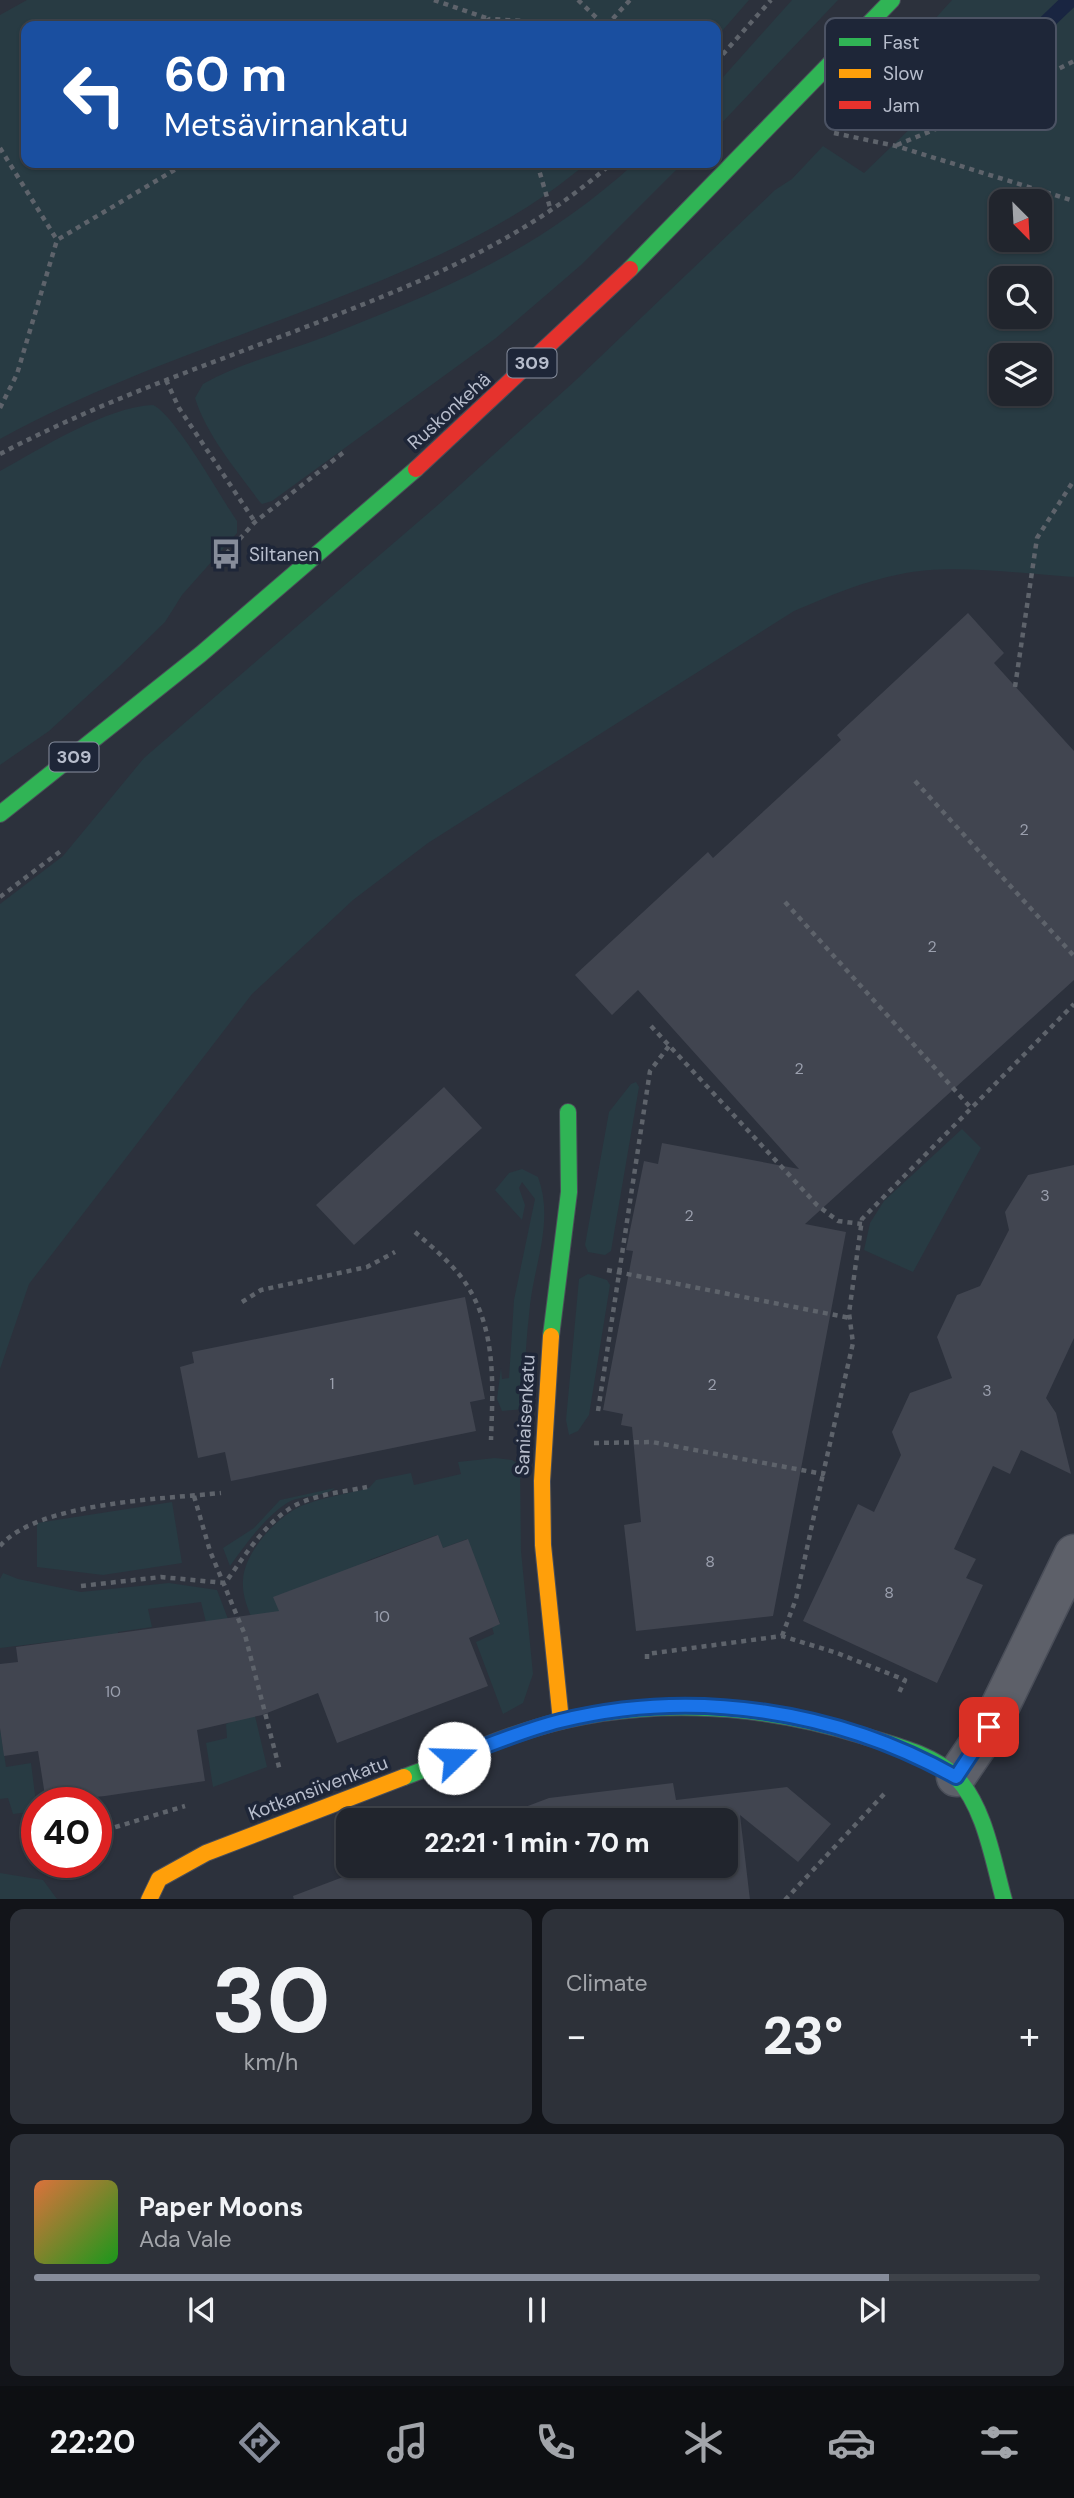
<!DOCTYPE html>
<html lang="en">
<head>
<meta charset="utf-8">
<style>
  :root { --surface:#21252d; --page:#2d3139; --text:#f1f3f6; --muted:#a2a5aa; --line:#3e4249; --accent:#868c9a }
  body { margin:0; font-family:"DM Sans",sans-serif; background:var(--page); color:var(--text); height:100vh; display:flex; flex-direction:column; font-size:26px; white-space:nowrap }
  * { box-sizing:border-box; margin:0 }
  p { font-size:23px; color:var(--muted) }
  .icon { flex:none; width:38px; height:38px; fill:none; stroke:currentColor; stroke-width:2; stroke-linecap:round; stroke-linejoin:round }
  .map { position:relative; height:1899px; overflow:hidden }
  .side { display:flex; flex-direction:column; gap:10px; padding:10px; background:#121419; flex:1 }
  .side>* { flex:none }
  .guide { position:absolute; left:21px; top:21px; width:700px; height:147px; border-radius:14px; box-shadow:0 2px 5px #0004,0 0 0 2px var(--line); background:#1a4fa0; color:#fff; overflow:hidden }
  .needle { width:46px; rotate:156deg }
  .controls { position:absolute; left:989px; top:189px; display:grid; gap:14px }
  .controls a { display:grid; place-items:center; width:63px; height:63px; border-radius:14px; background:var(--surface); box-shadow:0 2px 5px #0004,0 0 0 2px var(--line); font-size:35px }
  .speed { position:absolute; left:21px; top:1787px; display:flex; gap:14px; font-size:35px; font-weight:700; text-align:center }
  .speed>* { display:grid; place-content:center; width:91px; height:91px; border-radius:50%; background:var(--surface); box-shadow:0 2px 5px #0004,0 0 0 2px var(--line); line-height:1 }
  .speed .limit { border:10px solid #d22; background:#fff; color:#111 }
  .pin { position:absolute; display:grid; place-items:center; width:60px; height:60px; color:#fff; margin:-30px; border-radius:14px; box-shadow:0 4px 10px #0006 }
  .me { position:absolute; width:77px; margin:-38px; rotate:69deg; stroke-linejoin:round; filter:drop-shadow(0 0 5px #0008) }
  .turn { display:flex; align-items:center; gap:24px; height:147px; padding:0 28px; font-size:32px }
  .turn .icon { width:91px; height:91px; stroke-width:2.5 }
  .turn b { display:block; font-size:49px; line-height:60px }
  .big { font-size:52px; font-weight:800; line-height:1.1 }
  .side .tile { flex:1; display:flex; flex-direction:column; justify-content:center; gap:10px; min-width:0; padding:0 24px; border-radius:14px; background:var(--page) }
  .side .dial { align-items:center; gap:0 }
  .dial b { font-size:91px; line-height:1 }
  .song { display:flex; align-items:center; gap:21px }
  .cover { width:84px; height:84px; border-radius:10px; background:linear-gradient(135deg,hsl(20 70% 55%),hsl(120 70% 35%)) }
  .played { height:7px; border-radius:4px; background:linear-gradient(90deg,var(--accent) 85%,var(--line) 85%) }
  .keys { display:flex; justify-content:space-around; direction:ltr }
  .heat { display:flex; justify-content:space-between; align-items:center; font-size:38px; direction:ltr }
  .side .tiles { flex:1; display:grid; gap:10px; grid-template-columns:1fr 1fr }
  .tile:last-child { grid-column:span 2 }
  .trip { position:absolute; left:336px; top:1808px; width:402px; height:70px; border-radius:14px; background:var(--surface); box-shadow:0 2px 5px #0004,0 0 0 2px var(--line); font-weight:800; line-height:70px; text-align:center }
  .menu { display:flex; height:112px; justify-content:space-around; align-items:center; background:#0d0f12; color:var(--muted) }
  .menu .icon { width:49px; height:49px }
  .menu .current { color:var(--accent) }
  .menu b { font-size:32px; color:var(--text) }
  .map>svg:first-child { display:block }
  .green { fill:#283b43; fill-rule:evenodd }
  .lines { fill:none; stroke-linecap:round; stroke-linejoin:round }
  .stream { stroke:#192541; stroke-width:16 }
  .building { fill:#414550 }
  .street-casing { stroke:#4a4e59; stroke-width:41 }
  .fast-casing { stroke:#4a4e59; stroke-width:18 }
  .slow-casing { stroke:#4a4e59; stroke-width:18 }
  .jam-casing { stroke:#4a4e59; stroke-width:18 }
  .path { stroke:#5e636b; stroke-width:4.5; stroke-dasharray:5 5; stroke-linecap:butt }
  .street { stroke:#5d6069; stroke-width:38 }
  .fast { stroke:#30b455; stroke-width:16 }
  .slow { stroke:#ff9f0a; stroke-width:16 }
  .jam { stroke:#e5322d; stroke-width:16 }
  .route-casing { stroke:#114b97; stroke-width:18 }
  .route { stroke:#1a73e8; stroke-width:12 }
  .labels { text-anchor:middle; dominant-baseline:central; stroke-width:7; stroke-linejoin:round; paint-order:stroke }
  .number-label { font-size:16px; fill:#9a9fad }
  .shield { fill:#1e2638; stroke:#8990a0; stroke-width:2 }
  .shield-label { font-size:18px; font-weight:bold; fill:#b7bdcc }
  .street-label { font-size:19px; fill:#b7bdcc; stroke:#1e2638 }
  .poi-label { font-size:19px; fill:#b7bdcc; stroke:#1e2638; text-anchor:start }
  .key { fill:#1e2638; stroke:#4c5364; stroke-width:2 }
  .key-label { font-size:19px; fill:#b7bdcc }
</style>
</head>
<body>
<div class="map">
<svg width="1074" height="1900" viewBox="0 0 1074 1900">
  <rect width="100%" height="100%" fill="#2c313c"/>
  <path class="green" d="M 27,0 L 749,0 L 716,38 L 716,26 L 26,26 L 26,163 L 587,163 C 509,229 417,267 322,304 C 214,346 102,383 0,439 L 0,15 Z
    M 792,0 L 838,0 L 716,129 L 716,85 Z
    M 952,0 L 1074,0 L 1074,577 C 1022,574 952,563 901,574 C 864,581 829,596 794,611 L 428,843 L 353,900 L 252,994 L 29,1284 L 0,1369 L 0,904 L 63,856 L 144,758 L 439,504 L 576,380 L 775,190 L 792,179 L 823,146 L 864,173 L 917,122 L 850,118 L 848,115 ZM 1001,201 L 1040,201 L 1040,240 L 1001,240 ZM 1001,278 L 1040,278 L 1040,317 L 1001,317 ZM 1001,355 L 1040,355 L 1040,394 L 1001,394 Z
    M 635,163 L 683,163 L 581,265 L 496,338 L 272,501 L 262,504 L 259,501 C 236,469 207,436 195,398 L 203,384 C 244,361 294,350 337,332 C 453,286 541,248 635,163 Z
    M 153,405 C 175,415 220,496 237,521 L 237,533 L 182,595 L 165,622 L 119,667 L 49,731 L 0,765 L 0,471 C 42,448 106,407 153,405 Z
    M 636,1082 L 639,1087 L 611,1251 L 605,1255 L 588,1252 L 585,1245 L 609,1112 L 631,1084 Z
    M 962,1129 L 981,1148 L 913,1272 L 864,1250 L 870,1223 L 884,1201 Z
    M 522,1169 L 538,1177 C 554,1220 535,1262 530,1305 C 526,1340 524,1374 523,1409 L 502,1411 L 497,1399 L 501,1368 L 502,1379 L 509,1378 L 514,1300 L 535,1199 L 522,1182 L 519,1188 L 525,1205 L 522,1220 L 495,1190 L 509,1173 Z
    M 588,1274 L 607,1280 L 610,1285 L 589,1415 L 578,1431 L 569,1435 L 566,1420 L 579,1279 Z
    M 495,1458 L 512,1460 L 520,1465 L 521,1551 L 533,1674 L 523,1703 L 503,1714 L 476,1642 L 494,1634 L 492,1627 L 500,1623 L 467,1539 L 443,1548 L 437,1535 L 369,1560 L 279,1611 L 253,1621 C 247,1607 242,1595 243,1580 C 244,1552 277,1517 301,1506 C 323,1497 347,1494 369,1488 L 376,1480 L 411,1473 L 414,1485 L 461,1474 L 458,1462 Z
    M 335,1488 C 321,1499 301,1494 287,1503 C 265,1517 245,1545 230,1566 L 223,1548 L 254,1528 L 280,1500 Z
    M 172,1502 L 182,1563 L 103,1575 L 37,1567 L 37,1523 Z
    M 3,1573 L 18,1579 L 81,1592 L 169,1583 L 217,1590 L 239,1648 L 267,1767 L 213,1787 L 206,1743 L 227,1738 L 226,1724 L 231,1722 L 201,1602 L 148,1609 L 152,1627 L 118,1632 L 119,1647 L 89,1637 L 0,1648 L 0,1579 Z
    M 0,1728 L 6,1767 L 31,1763 L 37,1811 L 13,1814 L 8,1798 L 0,1799 Z
    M 0,1873 L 43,1880 L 57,1899 L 0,1899 Z"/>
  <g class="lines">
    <path class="stream" d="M 945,103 L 999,68 L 1070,0"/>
  </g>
  <path class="building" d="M 968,613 L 1004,653 L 994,663 L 1074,751 L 1074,980 L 805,1224 L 846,1232 L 773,1616 L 636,1631 L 624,1525 L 641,1522 L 632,1427 L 621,1425 L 623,1414 L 603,1410 L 633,1251 L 626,1250 L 644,1161 L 658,1164 L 662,1143 L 799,1169 L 638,990 L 612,1015 L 575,975 L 708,852 L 713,858 L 841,740 L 837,735 Z
    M 444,1087 L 482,1128 L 354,1245 L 316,1205 Z
    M 1074,1165 L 1074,1338 L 1046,1398 L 1056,1413 L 1071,1474 L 1021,1450 L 1010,1474 L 993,1466 L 954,1549 L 976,1559 L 966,1578 L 983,1585 L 937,1683 L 803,1621 L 858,1504 L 874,1512 L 901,1455 L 892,1432 L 910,1393 L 952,1378 L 937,1337 L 957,1295 L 980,1286 L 1009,1230 L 1005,1212 L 1028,1175 Z
    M 465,1297 L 485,1399 L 470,1402 L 476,1431 L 231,1481 L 225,1452 L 198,1458 L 180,1367 L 194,1363 L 192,1352 Z
    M 438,1535 L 443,1548 L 468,1539 L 500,1624 L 469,1638 L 488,1686 L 337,1743 L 318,1693 L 262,1715 L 197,1730 L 205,1781 L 105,1796 L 46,1802 L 38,1751 L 4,1756 L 0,1728 L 0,1664 L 18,1662 L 16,1647 L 279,1611 L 273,1597 Z
    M 673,1783 L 676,1800 L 787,1787 L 831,1824 L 798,1862 L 740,1815 L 750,1900 L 294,1900 L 293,1896 L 372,1866 L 726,1866 L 726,1820 L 491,1820 L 549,1798 Z"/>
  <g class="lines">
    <g class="street-casing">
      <path id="street" d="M 956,1777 L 990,1727 L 1074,1554"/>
    </g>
    <g class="fast-casing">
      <path id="fast" d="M 630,269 L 892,0
        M 0,814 L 201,654 L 416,469
        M 551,1336 L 569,1192 L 568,1112
        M 404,1777 C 446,1762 487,1743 529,1730 C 637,1696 757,1702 864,1736 C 894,1745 933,1754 956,1777 C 985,1807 993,1861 1004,1900"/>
    </g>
    <g class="slow-casing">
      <path id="slow" d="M 551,1336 L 542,1481 L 543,1545 L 561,1721
        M 149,1900 L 159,1879 L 206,1853 L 404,1777"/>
    </g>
    <g class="jam-casing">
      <path id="jam" d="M 416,469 L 630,269"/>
    </g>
    <path class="path" d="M 434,0 L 489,19
      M 578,0 L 605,26
      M 477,26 L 490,19 L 606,26
      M 606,26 L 630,0
      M 716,62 L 771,0
      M 834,133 L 896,146 L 1074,201
      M 897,145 L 948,124 L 1074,61
      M 0,148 L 57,240
      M 537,163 L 551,211
      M 166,380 L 179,408 L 255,522
      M 0,408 L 17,374 L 57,240 L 186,163
      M 0,454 C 110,396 229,358 344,312 C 443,273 531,234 612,163
      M 226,554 L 255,522 L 344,452
      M 1015,687 L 1037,538 L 1074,480
      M 915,781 L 1074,956
      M 0,897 L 62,850
      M 785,902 L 971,1108
      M 651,1026 L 817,1205 L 838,1221 L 862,1224
      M 415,1232 C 431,1246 449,1261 462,1278 C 497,1326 493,1383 491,1440
      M 607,1270 L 850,1318
      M 242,1302 L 261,1290 L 367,1267 L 395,1252
      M 598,1411 L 650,1071 L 669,1046
      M 594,1443 L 652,1442 L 823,1474 L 853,1343 L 849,1313 L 862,1219 L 1074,1004
      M 194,1496 L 210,1551 L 245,1635 L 280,1771
      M 0,1546 C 38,1502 164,1499 221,1493
      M 81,1586 L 161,1577 L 225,1583 C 244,1557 262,1527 289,1509 C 310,1495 342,1492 367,1487
      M 782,1636 L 796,1599 L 823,1474
      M 647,1659 L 647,1654 L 782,1636 L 837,1653 L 905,1680 L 898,1695
      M 96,1833 L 185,1806
      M 28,1848 L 37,1846
      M 785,1900 L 886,1792"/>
    <use href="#street" class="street"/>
    <use href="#fast" class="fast"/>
    <use href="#slow" class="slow"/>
    <use href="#jam" class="jam"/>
  </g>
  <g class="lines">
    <g class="route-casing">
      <path id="route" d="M 454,1758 C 489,1745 524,1730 560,1721 C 694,1688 837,1710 956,1777 L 989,1727"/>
    </g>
    <use href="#route" class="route"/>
  </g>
  <defs>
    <g id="bus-bare" transform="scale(2.415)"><path d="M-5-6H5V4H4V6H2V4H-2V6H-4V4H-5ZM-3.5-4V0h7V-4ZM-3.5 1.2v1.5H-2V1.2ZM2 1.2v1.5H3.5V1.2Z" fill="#868c9a" stroke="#1e2638" stroke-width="2.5" paint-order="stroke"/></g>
  </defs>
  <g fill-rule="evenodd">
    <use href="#bus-bare" x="226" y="554"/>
  </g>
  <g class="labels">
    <g class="number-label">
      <text x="1024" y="829">2</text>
      <text x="932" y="946">2</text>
      <text x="799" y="1068">2</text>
      <text x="1045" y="1195">3</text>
      <text x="689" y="1215">2</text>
      <text x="332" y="1383">1</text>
      <text x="712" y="1384">2</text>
      <text x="987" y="1390">3</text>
      <text x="710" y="1561">8</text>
      <text x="889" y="1592">8</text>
      <text x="382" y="1616">10</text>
      <text x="113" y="1691">10</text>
    </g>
    <g class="shield">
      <rect x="507.5" y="348.5" width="49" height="29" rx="5"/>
      <rect x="49.5" y="742.5" width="49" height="29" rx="5"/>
    </g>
    <g class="shield-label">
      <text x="532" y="363">309</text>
      <text x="74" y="757">309</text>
    </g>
    <g class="street-label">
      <text transform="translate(449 411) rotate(-42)">Ruskonkehä</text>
      <text transform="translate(525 1415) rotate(-87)">Saniaisenkatu</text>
      <text transform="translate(318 1788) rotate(-21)">Kotkansiivenkatu</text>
    </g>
    <g class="poi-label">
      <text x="249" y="554">Siltanen</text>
    </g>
  </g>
  <rect x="825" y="18" width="231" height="112" rx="10" class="key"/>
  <rect x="839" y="38" width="32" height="8" fill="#30b455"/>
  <rect x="839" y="69" width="32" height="9" fill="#ff9f0a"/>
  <rect x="839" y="101" width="32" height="8" fill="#e5322d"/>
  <g class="key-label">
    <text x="883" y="49">Fast</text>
    <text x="883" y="80">Slow</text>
    <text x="883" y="112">Jam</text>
  </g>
</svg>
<div class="controls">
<a><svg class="needle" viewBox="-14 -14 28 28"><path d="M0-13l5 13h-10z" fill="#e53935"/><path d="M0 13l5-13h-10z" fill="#a2a5aa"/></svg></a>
<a><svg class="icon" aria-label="search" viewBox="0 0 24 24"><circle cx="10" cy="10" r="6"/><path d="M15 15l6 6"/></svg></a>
<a><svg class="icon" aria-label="layers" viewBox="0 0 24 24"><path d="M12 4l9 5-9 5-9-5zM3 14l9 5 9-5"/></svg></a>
</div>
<div class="speed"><div class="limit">40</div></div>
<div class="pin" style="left:989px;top:1727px;background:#d93025"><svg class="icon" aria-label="arrive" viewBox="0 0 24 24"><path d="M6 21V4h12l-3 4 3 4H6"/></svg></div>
<svg class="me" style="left:454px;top:1758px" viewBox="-20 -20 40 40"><circle r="19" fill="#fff"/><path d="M0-13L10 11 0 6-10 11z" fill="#1a73e8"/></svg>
<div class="trip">22:21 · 1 min · 70 m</div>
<div class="guide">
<div class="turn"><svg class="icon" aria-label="left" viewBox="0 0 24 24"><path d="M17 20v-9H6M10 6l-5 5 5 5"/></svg><div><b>60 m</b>Metsävirnankatu</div></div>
</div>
</div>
<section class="side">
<div class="tiles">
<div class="tile dial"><b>30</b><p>km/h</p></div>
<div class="tile"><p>Climate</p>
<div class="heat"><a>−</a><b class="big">23°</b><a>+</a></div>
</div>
<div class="tile">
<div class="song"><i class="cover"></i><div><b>Paper Moons</b><p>Ada Vale</p></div></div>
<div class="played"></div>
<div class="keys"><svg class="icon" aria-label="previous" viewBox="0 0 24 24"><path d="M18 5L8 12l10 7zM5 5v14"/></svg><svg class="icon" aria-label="pause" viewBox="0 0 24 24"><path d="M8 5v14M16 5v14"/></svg><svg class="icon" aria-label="next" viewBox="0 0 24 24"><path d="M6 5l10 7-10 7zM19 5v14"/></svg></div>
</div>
</div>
</section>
<nav class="menu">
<b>22:20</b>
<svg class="icon current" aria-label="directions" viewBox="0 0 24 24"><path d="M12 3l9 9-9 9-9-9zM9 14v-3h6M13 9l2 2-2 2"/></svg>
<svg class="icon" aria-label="music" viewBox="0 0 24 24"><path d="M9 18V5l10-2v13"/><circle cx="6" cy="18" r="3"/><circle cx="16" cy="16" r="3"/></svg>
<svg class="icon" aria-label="phone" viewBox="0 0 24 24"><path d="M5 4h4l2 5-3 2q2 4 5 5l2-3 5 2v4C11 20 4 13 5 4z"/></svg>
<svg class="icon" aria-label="climate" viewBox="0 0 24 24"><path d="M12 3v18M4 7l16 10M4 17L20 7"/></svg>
<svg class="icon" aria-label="car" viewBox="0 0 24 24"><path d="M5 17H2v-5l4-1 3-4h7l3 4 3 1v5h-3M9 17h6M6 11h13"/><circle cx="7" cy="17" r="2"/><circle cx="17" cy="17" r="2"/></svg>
<svg class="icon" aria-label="filters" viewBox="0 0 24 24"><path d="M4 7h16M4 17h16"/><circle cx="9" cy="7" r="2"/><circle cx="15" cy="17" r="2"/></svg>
</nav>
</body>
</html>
